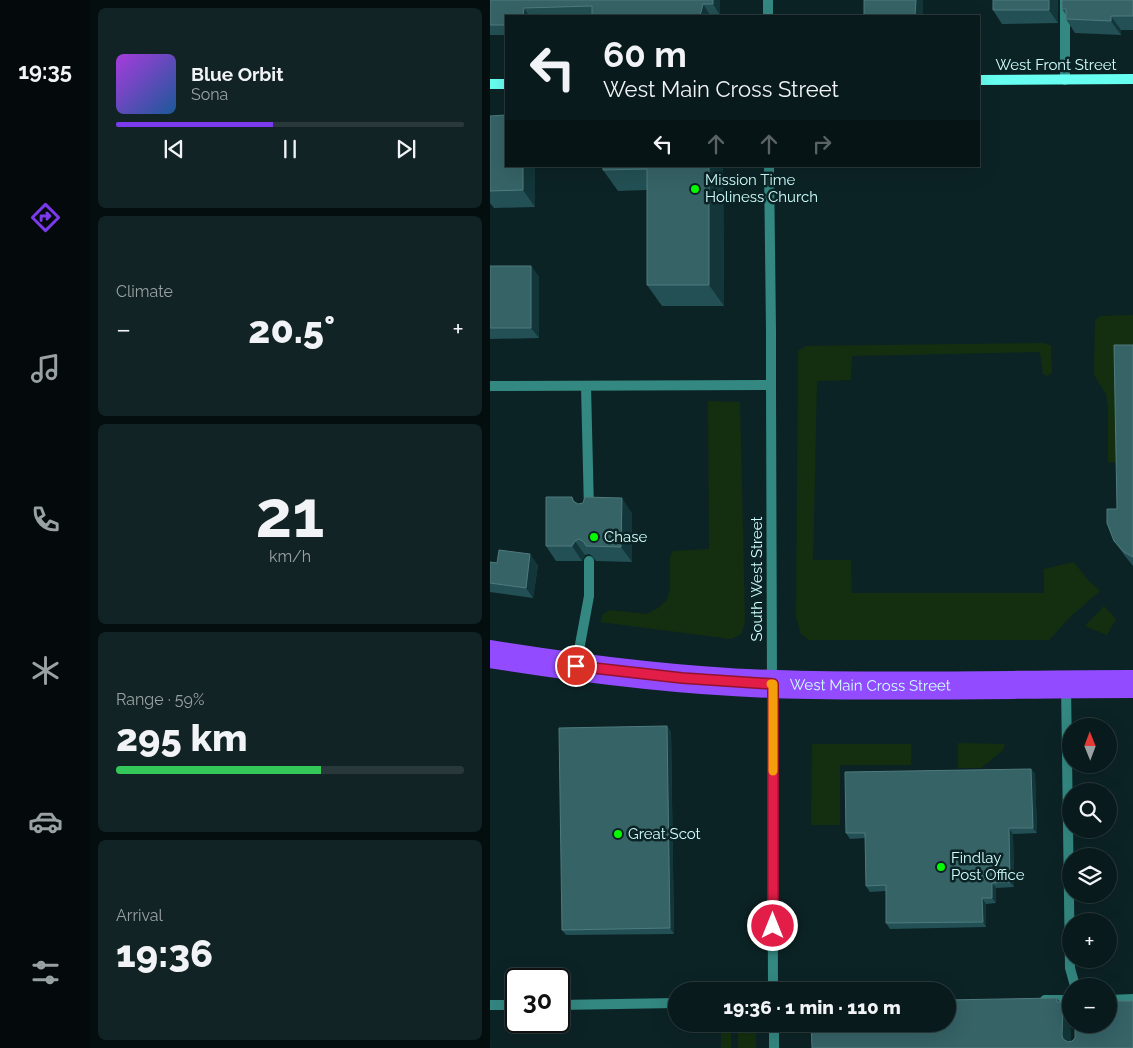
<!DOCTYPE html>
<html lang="en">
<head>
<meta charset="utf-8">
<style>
  :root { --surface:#091a1c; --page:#122325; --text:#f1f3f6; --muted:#99a1a3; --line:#29383b; --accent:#7c3aed }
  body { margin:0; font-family:Raleway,sans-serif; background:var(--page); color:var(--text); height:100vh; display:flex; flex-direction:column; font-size:19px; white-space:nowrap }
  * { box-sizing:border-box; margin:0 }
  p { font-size:16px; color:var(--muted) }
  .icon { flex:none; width:28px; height:28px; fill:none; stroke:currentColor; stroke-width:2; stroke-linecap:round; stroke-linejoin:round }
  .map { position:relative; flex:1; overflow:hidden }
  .panel { display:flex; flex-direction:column; gap:8px; padding:8px; background:#050e0f; width:400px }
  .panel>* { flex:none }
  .top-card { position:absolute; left:15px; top:15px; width:475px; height:152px; border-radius:0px; box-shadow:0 5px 20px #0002,0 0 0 1px var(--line); background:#091a1c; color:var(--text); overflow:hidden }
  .needle { width:32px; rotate:359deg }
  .fabs { position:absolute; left:572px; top:718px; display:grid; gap:10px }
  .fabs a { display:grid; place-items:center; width:55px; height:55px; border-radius:50%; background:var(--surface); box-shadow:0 5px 20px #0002,0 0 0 1px var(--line); font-size:25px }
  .speed { position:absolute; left:15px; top:968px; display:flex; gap:10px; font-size:25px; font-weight:700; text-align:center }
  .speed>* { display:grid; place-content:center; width:65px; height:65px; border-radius:50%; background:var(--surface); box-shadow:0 5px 20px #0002,0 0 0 1px var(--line); line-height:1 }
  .speed .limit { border:2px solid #111; border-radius:8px; background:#fff; color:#111 }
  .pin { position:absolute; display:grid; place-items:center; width:42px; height:42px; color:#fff; margin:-21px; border:2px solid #fff; border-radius:50%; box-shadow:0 1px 5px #0007 }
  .me { position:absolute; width:55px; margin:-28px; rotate:0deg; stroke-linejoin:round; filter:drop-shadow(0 0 4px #0008) }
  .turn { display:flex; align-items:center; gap:18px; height:105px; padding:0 15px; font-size:22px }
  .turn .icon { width:65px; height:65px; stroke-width:2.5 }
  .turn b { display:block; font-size:35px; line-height:42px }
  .lanes { display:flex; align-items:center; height:48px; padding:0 15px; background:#0003; justify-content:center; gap:25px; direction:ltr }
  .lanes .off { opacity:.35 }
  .big { font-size:38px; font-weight:800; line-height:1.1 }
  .panel .card { flex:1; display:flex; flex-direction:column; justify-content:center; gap:8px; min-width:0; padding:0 18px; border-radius:8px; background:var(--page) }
  .panel .dial { align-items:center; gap:0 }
  .dial b { font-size:65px; line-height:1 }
  .song { display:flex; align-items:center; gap:15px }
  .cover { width:60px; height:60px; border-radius:8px; background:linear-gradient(135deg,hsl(280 70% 55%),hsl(210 70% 35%)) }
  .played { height:5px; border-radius:2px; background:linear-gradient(90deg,var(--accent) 45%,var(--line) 45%) }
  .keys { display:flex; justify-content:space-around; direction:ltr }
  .heat { display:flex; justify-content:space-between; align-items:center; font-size:28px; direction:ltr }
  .charge { height:8px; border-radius:4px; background:linear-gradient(90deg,#34c759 59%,var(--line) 0) }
  .trip { position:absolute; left:178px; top:982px; width:288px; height:50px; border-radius:25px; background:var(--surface); box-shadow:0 5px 20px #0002,0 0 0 1px var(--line); font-weight:800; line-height:50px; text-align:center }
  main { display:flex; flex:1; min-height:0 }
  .tabs { display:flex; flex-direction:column; width:90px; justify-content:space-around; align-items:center; background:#040a0b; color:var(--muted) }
  .tabs .icon { width:35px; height:35px }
  .tabs .active { color:var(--accent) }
  .tabs b { font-size:22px; color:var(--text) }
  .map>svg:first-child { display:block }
  .green { fill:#142f0f }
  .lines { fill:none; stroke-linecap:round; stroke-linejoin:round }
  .lane { stroke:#338881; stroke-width:10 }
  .street { stroke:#338881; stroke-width:10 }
  .secondary { stroke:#67fff1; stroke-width:10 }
  .highway { stroke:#934bff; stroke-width:28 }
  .wall { fill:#235054 }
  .shaded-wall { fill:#123639 }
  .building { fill:#366366; stroke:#4e7b7e }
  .route-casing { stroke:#92132f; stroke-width:12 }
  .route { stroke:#e11d48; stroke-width:9 }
  .slow { stroke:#f59e0b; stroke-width:9 }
  .poi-dot { fill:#04fb00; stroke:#0c2325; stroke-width:2 }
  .labels { text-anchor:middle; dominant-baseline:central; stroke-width:5; stroke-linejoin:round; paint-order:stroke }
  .street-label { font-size:15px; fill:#d0ffff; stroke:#0c2325 }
  .poi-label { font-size:15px; fill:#d0ffff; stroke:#0c2325; text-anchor:start }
</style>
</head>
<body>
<main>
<nav class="tabs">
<b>19:35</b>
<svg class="icon active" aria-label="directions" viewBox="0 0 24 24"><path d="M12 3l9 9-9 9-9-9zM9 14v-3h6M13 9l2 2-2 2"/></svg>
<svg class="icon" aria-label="music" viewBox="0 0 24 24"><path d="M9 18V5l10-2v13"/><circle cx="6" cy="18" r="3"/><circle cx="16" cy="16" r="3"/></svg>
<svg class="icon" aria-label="phone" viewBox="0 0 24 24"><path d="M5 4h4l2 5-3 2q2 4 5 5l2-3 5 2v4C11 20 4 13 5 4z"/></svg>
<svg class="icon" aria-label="climate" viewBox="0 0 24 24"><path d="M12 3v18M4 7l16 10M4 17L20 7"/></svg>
<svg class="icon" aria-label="car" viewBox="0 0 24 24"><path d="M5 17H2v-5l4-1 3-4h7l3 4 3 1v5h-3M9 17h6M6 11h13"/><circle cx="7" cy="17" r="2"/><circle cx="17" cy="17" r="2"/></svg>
<svg class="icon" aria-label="filters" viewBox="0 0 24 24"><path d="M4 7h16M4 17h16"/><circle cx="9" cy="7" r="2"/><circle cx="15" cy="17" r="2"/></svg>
</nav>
<section class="panel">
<div class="card">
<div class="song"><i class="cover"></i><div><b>Blue Orbit</b><p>Sona</p></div></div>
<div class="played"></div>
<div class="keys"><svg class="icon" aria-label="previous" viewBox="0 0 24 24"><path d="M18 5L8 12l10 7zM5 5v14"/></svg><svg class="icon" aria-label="pause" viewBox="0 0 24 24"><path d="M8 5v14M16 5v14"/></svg><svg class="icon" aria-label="next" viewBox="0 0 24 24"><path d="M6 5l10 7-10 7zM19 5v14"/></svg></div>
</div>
<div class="card"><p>Climate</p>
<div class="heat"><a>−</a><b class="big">20.5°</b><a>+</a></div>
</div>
<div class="card dial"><b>21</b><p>km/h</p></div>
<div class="card"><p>Range · 59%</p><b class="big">295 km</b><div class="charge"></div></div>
<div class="card"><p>Arrival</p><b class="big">19:36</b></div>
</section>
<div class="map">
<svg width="643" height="1048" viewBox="0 0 643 1048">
  <rect width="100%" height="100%" fill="#0c2325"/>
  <path class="green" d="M 643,315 L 643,360 L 636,464 L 618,462 L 618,408 L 616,394 L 604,375 L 605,320 L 611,316 Z
    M 555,343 L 561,346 L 562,373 L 557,376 L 553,374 L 550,352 L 362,356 L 361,380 L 327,381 L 323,560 L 361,560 L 362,593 L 554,593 L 554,569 L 584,562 L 596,578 L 610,591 L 580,617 L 559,640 L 319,640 L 311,634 L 306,617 L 308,351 L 316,346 Z
    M 218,401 L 250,402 L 255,622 L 251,634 L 241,639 L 110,622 L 113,614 L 120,610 L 157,614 L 168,608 L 177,600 L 180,588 L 180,557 L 183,551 L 219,549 Z
    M 614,606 L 626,619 L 617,635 L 595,626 Z
    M 468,743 L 515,744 L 513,750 L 491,768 L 468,768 Z
    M 322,744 L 421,744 L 421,765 L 350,765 L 350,825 L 321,825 Z
    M 231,1024 L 241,1024 L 241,1048 L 231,1048 Z
    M 248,1024 L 266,1024 L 266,1048 L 248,1048 Z"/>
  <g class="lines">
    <path class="lane" d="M 575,0 L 575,80
      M 0,386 L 281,385
      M 96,386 L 99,510
      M 86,666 L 99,596 L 99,561
      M 576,685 L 580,968 L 585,986
      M 555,1000 L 581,1000
      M 619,1000 L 643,999
      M 0,1005 L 26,1005
      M 69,1005 L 186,1003"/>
    <path class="street" d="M 278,0 L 278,16
      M 279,166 L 281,331 L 281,385 L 283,991
      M 284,1024 L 284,1048"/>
    <path class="secondary" d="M 489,80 L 643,79
      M 0,84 L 16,84"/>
    <path class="highway" id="s1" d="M 0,654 C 93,669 188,681 283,684 C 403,688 523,684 643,684"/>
  </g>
  <path class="wall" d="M 0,0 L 230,0 L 230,15 L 220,15 L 220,16 L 16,16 L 16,35 L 0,35 Z
    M 503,0 L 568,0 L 568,23 L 512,24 L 503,10 Z
    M 643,0 L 643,30 L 631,30 L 631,35 L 585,33 L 576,19 L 576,15 L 572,9 Z
    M 0,116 L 45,166 L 45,207 L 4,208 L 0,203 Z
    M 233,166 L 234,306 L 172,306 L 157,285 L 157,190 L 128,191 L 113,170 Z
    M 0,266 L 41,266 L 49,277 L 49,338 L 0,339 Z
    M 643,345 L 643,566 L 635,556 L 624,541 Z
    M 82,497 L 85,502 L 88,504 L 142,513 L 142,562 L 106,561 L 102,556 L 99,554 L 95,555 L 92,561 L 66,561 L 56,546 Z
    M 0,562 L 48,565 L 43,598 L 0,592 Z
    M 177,726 L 181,732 L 184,934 L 76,935 L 72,930 Z
    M 541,769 L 545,774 L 547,833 L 523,834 L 524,887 L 506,888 L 506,903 L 496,904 L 496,927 L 400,929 L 396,923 L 396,891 L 380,892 L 376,886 L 375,838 L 360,839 L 356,833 Z
    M 567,998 L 569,1001 L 581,1001 L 581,1041 L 643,1048 L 321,1024 Z"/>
  <path class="shaded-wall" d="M 223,0 L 230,0 L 230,15 L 223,4 Z
    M 426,0 L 433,0 L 433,16 L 425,16 Z
    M 559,0 L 568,0 L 568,23 L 559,10 Z
    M 213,4 L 220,15 L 220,16 L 210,16 Z
    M 34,8 L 39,16 L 33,16 Z
    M 621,16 L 631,30 L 631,35 L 621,21 Z
    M 33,166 L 45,166 L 45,207 L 33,190 Z
    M 219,166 L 233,166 L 234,306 L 219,285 Z
    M 41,266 L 49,277 L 49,338 L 41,328 Z
    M 132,498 L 142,513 L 142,562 L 131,547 Z
    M 85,541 L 95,555 L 92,561 L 82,546 Z
    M 40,554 L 48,565 L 43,598 L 36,588 Z
    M 177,726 L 181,732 L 184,934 L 180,928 Z
    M 541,769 L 545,774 L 547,833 L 543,828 Z
    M 519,828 L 523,834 L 524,887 L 520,882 Z
    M 502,883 L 506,888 L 506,903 L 502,898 Z
    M 492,898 L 496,904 L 496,927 L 493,922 Z
    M 567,998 L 581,1020 L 581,1048 L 573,1039 L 572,1035 Z"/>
  <path class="building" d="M 0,0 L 223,0 L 223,4 L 213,4 L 210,16 L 102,16 L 102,6 L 34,8 L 33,16 L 16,16 L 16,25 L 0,25 Z
    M 374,0 L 426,0 L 425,16 L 374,16 Z
    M 503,0 L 559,0 L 559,10 L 503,10 Z
    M 572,0 L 643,0 L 643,16 L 621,16 L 621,21 L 576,19 L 576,9 L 572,9 Z
    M 16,115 L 16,166 L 33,166 L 33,190 L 0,191 L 0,116 Z
    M 113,166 L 219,166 L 219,285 L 157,285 L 157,169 L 113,170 Z
    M 0,266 L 41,266 L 41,328 L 0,328 Z
    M 624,345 L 643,345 L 643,557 L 634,552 L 624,541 L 617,523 L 617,509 L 627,509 Z
    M 56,497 L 82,497 L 83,501 L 88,504 L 93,503 L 95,497 L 132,498 L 131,547 L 96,546 L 94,542 L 89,539 L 85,541 L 82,546 L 56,546 Z
    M 9,550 L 40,554 L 36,588 L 0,583 L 0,562 L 7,563 Z
    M 177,726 L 180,928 L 72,930 L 69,728 Z
    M 541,769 L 543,828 L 519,828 L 520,882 L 502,883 L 502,898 L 492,898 L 493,922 L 396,923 L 396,885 L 376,886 L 375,833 L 356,833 L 355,772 Z
    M 567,998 L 567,1002 L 581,1001 L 581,1005 L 576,1005 L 573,1008 L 572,1035 L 573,1039 L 578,1042 L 582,1041 L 585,1038 L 585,1024 L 619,1024 L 619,1001 L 643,1001 L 643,1048 L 322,1048 L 321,1024 L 456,1024 L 456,1000 Z"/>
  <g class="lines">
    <g class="route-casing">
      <path id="route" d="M 86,666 L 192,678 L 283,684 L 283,926"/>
    </g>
    <use href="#route" class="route"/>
    <path class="slow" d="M 281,684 L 283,684 L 283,771"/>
  </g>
  <g class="poi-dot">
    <circle cx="205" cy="189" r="5"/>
    <circle cx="104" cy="537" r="5"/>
    <circle cx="128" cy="834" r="5"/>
    <circle cx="451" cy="867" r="5"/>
  </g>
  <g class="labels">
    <g class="street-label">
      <text x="566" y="65">West Front Street</text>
      <text transform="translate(267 579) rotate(-90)">South West Street</text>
      <text stroke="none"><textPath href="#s1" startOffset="382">West Main Cross Street</textPath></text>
    </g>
    <g class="poi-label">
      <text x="215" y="180">Mission Time<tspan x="215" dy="17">Holiness Church</tspan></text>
      <text x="114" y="537">Chase</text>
      <text x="138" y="834">Great Scot</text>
      <text x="461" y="858">Findlay<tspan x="461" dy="17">Post Office</tspan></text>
    </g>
  </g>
</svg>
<div class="fabs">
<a><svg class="needle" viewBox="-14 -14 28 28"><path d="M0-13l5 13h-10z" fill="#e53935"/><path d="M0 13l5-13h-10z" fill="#99a1a3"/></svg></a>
<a><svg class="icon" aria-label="search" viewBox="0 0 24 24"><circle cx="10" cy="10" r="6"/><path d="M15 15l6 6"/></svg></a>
<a><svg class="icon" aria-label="layers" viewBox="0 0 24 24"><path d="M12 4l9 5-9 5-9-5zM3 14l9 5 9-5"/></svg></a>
<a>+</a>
<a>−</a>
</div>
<div class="speed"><div class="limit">30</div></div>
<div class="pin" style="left:86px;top:666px;background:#d93025"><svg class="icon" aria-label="arrive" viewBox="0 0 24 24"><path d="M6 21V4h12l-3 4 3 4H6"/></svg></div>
<svg class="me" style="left:283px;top:926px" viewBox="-20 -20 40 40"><circle r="17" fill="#e11d48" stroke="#fff" stroke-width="3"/><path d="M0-11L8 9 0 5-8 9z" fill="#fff"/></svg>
<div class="trip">19:36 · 1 min · 110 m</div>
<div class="top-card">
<div class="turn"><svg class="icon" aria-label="left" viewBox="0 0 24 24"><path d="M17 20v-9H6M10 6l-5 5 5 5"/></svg><div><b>60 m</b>West Main Cross Street</div></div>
<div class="lanes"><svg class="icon" aria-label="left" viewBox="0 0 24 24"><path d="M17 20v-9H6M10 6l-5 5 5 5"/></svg><svg class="icon off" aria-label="ahead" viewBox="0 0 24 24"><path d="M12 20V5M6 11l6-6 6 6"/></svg><svg class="icon off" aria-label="ahead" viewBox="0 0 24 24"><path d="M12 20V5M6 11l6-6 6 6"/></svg><svg class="icon off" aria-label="right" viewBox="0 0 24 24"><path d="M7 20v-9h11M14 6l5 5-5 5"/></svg></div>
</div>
</div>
</main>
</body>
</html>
